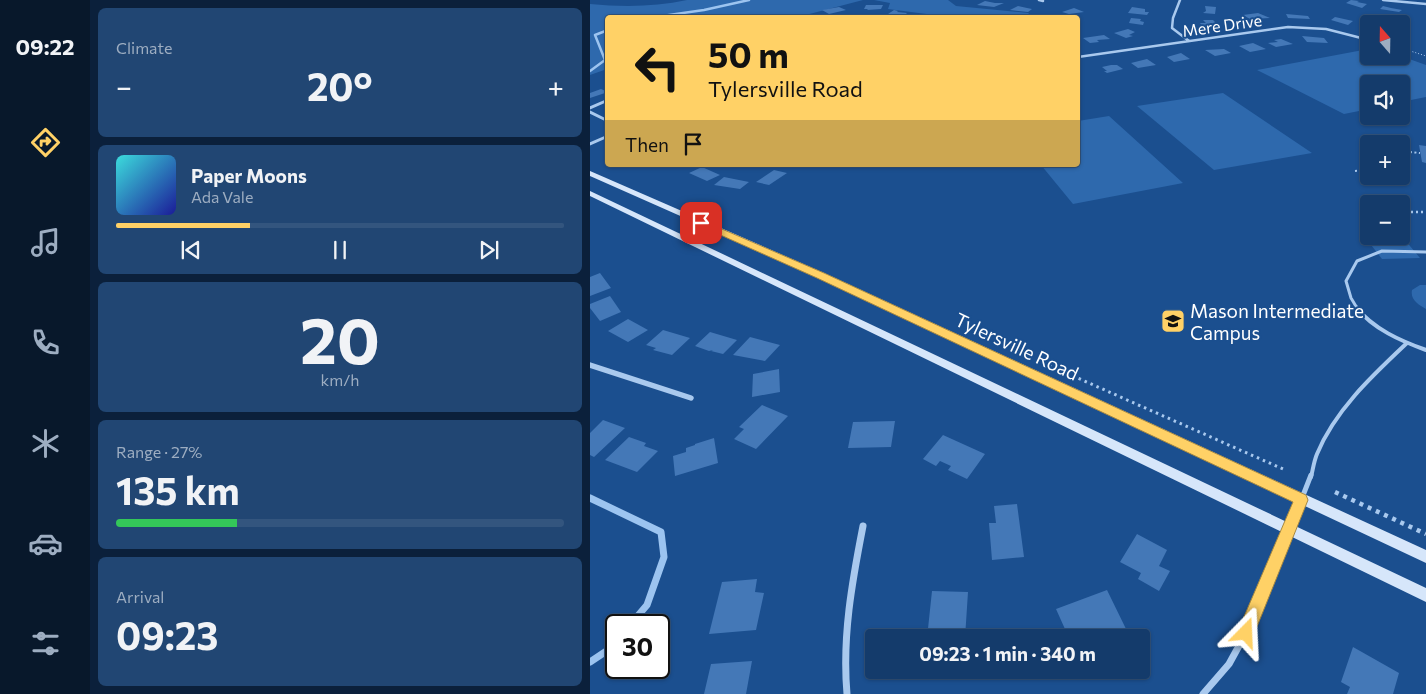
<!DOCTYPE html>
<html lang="en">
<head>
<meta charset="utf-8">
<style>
  :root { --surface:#143b6b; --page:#214673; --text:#f1f3f6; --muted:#9dadc1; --line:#33557e; --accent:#ffd166 }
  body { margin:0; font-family:Commissioner,sans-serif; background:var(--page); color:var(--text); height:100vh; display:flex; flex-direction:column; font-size:19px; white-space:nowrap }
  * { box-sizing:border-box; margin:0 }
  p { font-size:16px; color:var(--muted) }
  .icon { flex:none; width:28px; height:28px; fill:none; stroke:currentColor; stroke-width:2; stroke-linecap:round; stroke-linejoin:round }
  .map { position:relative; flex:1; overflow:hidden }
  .panel { display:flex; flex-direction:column; gap:8px; padding:8px; background:#0b203b; width:500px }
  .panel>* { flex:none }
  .top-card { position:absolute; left:15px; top:15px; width:475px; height:152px; border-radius:5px; box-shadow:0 1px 4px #0004,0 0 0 1px var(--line); background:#ffd166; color:#111; overflow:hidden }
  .needle { width:32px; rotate:340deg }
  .controls { position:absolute; left:770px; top:15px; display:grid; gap:10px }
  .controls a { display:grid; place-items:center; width:50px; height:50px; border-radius:5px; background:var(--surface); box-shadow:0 1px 4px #0004,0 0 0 1px var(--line); font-size:25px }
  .speed { position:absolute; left:15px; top:614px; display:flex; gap:10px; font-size:25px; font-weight:700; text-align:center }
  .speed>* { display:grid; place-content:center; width:65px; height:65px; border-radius:50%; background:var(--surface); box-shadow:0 1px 4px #0004,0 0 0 1px var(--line); line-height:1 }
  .speed .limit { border:2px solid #111; border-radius:8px; background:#fff; color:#111 }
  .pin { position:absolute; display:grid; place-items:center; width:42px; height:42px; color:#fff; margin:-21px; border-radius:10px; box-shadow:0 2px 8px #0006 }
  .me { position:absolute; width:55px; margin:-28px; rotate:21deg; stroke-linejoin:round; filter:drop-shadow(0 0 4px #0008) }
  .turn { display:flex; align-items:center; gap:18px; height:105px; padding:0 20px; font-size:22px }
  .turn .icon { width:65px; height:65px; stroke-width:2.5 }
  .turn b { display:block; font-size:35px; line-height:42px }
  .then { display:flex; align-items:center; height:48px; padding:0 20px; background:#0003; gap:10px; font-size:19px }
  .big { font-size:38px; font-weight:700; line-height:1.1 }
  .panel .tile { flex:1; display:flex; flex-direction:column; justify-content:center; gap:8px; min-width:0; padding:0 18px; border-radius:8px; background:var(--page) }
  .panel .dial { align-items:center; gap:0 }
  .dial b { font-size:65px; line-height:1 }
  .song { display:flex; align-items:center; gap:15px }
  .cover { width:60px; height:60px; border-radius:8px; background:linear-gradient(135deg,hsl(180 70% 55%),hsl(240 70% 35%)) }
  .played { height:5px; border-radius:2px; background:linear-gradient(90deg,var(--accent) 30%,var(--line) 30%) }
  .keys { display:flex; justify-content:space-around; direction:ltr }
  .heat { display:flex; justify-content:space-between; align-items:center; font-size:28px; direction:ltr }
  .charge { height:8px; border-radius:4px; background:linear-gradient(90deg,#34c759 27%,var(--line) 0) }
  .trip { position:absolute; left:275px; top:629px; width:285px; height:50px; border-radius:5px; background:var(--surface); box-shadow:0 1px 4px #0004,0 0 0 1px var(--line); font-weight:700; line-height:50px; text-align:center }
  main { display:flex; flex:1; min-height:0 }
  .tabs { display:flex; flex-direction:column; width:90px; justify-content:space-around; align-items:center; background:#08182b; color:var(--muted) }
  .tabs .icon { width:35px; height:35px }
  .tabs .selected { color:var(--accent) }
  .tabs b { font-size:22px; color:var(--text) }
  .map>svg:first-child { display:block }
  .green { fill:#2e69ad }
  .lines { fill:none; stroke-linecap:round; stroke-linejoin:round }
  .stream-far1 { stroke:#9cc4f0; stroke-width:2.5 }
  .stream { stroke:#9cc4f0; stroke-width:7 }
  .building { fill:#4478b7 }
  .path-far4 { stroke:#a9c9ee; stroke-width:1; stroke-dasharray:1 2; stroke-linecap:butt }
  .path-far3 { stroke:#a9c9ee; stroke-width:2; stroke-dasharray:2 2.5; stroke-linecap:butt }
  .path-far2 { stroke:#a9c9ee; stroke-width:2.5; stroke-dasharray:2 3; stroke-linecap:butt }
  .path-far1 { stroke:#a9c9ee; stroke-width:3; stroke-dasharray:2.5 4; stroke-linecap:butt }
  .path { stroke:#a9c9ee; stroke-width:4.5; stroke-dasharray:4 5; stroke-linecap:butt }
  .service-far2 { stroke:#a9c9ee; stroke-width:3 }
  .service-far1 { stroke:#a9c9ee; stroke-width:4 }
  .service { stroke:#a9c9ee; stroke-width:5 }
  .minor-far3 { stroke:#a9c9ee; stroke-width:2.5 }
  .minor-far2 { stroke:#a9c9ee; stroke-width:3 }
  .minor-far1 { stroke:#a9c9ee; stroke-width:5.5 }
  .minor { stroke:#a9c9ee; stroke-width:7 }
  .secondary { fill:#d6e6fa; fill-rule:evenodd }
  .route { fill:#ffd166; stroke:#a68842 }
  .labels { text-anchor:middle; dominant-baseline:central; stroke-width:4; stroke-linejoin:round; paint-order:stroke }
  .far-street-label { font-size:16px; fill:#fff; stroke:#1b4f8f }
  .poi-label { font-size:19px; fill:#fff; stroke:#1b4f8f; text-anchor:start }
  .street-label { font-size:19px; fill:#fff; stroke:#1b4f8f }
</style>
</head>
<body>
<main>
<nav class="tabs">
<b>09:22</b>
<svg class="icon selected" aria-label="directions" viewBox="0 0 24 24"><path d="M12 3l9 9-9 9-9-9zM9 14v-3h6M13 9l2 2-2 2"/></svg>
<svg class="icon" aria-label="music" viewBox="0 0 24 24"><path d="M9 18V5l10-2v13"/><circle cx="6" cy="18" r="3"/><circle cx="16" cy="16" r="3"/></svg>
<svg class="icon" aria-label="phone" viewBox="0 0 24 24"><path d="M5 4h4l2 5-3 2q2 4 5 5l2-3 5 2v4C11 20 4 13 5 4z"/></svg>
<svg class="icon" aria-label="climate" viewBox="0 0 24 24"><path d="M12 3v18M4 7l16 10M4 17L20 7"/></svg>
<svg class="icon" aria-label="car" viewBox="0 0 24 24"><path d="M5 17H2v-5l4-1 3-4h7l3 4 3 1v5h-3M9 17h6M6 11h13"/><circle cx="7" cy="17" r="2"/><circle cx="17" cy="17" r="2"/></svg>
<svg class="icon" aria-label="filters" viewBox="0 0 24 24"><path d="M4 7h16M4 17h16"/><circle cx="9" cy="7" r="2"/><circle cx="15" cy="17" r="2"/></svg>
</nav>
<section class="panel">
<div class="tile"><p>Climate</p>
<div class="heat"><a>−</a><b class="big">20°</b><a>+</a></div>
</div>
<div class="tile">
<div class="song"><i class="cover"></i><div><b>Paper Moons</b><p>Ada Vale</p></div></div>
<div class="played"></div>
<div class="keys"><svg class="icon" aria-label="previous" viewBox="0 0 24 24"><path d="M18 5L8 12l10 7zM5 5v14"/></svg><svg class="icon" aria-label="pause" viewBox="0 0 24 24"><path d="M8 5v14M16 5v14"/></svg><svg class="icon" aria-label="next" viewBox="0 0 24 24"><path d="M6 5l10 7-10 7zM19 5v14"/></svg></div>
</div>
<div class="tile dial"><b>20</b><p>km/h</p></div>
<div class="tile"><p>Range · 27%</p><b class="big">135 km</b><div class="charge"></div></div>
<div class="tile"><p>Arrival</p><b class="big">09:23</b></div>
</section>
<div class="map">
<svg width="836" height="694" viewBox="0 0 836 694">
  <rect width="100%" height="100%" fill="#1b4f8f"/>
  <path class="green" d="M 97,0 L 273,0 L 208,17 L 18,18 L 17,69 L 0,75 L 0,4 C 32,7 65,7 97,0 Z
    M 284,0 L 358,0 L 366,6 L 438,13 L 443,17 L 367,18 L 298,9 L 300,3 Z
    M 773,50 L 779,50 L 779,56 L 811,56 L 836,65 L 836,97 L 811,102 L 811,84 L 779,84 L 779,109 L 754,114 L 667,70 Z
    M 633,93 L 722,153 L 624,170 L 547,106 Z
    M 519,116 L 593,183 L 483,204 L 451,165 L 488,165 L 488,121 Z
    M 815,240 L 830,258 L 792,259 L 778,241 Z
    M 830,285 L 836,285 L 836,309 C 829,305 820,300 822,290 Z"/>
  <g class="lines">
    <path class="stream-far1" d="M 58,18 L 114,10 L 159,0
      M 0,71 L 15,60 L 5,35 L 18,30"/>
    <path class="stream" d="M 0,498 L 71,532 L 74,557 L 57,605 L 40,625
      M 0,662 L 21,648 L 26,642"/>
  </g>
  <path class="building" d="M 761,0 L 769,1 L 767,2 L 777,4 L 772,8 L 756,3 Z
    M 395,1 L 405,3 L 414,3 L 404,7 L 387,5 Z
    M 276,5 L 293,5 L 291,9 L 277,10 L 278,9 L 274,9 Z
    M 428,6 L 437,8 L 442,9 L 438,12 L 420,10 Z
    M 615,6 L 626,7 L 625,14 L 613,13 L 616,11 Z
    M 793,6 L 801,8 L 812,10 L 809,12 L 790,9 Z
    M 249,7 L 256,10 L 239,14 L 232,10 Z
    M 542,7 L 555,9 L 555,12 L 559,12 L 557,15 L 538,13 Z
    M 484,8 L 494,12 L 479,14 L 472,12 Z
    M 304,10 L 308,11 L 307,12 L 317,13 L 312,18 L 295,16 Z
    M 668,13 L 680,18 L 660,19 L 653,15 Z
    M 696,14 L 718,16 L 720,19 L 698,18 Z
    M 745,17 L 763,21 L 758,25 L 741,20 Z
    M 541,18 L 551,19 L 550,21 L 554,22 L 553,25 L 539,23 Z
    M 613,20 L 623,20 L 629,26 L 612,26 L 610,23 L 616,23 Z
    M 538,29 L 545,32 L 539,35 L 543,36 L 536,38 L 524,33 Z
    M 514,35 L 520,39 L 507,40 L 509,42 L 500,43 L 493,38 Z
    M 712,36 L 734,38 L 738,43 L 717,42 Z
    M 691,39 L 703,44 L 686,47 L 678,43 L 688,42 L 684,40 Z
    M 663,43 L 676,49 L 660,52 L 649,46 Z
    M 634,49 L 641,53 L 625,56 L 615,50 Z
    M 591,53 L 600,59 L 584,62 L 577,57 Z
    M 557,59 L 566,65 L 548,68 L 541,63 Z
    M 521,65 L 527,65 L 533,69 L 517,73 L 514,71 L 517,71 L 512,67 Z
    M 11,89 L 18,92 L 0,98 L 0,93 Z
    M 829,145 L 836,146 L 836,163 L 832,162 Z
    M 112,167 L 130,175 L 117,181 L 99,173 Z
    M 184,170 L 197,173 L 179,185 L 166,182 Z
    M 134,177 L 159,182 L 150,189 L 124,185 Z
    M 10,273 L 21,288 L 0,296 L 0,277 Z
    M 20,296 L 31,312 L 10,321 L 0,308 L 0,304 Z
    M 38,319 L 58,330 L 38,342 L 18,331 Z
    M 73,330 L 100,338 L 82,355 L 63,350 L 66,348 L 56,345 Z
    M 120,332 L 147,340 L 133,354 L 121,351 L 123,350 L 119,351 L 105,346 Z
    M 160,337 L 190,345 L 175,361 L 143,355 Z
    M 189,369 L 190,392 L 162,397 L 163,374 Z
    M 172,405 L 198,416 L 166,449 L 144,439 L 154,429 L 149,427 Z
    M 13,420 L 35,428 L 4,457 L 0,455 L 0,433 Z
    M 305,421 L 301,447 L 258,448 L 263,422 Z
    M 353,435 L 395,454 L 377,479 L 358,470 L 361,466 L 350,461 L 346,466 L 333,459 Z
    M 39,437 L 56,443 L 54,446 L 68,451 L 47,472 L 15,460 Z
    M 124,438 L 128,463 L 85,476 L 83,456 L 96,452 L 96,448 L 105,445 L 105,444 Z
    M 427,504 L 434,557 L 402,560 L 399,523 L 406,523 L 404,506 Z
    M 547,534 L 577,550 L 569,566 L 580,571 L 569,591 L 548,579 L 551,573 L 530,562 Z
    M 167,579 L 165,592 L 174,593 L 166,630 L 119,634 L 132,582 Z
    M 517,590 L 537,631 L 519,638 L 479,638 L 466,609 Z
    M 342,591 L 378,592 L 375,638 L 337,638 Z
    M 763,647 L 809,673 L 803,694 L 757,694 L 760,687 L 751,682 Z
    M 162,661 L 156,694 L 114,694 L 121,664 Z"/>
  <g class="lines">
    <path class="path-far4" d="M 811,48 L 836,56"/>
    <path class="path-far3" d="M 811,151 L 830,153
      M 765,171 L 779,170"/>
    <path class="path-far2" d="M 811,212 L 836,212"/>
    <path class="path-far1" d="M 447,360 L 693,469"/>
    <path class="path" d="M 745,492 L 836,534"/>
    <path class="service-far2" d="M 767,308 L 761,298 L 756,281 L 767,261 L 792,251 L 836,252"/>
    <path class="service-far1" d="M 766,307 C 783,329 811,341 836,350
      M 721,477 C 723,469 724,461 727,454 C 745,410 783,375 817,343"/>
    <path class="service" d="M 712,498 L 721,475"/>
    <path class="minor-far3" d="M 449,0 L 453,1
      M 590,0 L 583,18 L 582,28 L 599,41
      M 793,0 L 836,4
      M 488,57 L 698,27 L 736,29 L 779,40"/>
    <path class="minor-far2" d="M 0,108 L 18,100
      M 0,112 L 18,121
      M 0,144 L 18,136"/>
    <path class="minor-far1" d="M 0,365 L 101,398"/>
    <path class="minor" d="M 257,694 C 252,637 262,582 273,526
      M 613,694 L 639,664 L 656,633 L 711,500"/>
    <path class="secondary" d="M 0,171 L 234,273 L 836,550 L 836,563 L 228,277 L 0,176 Z
      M 0,191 L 836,588 L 836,602 L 0,196 Z"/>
  </g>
  <path class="route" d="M 111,220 L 234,273 L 716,495 L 718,500 L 662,639 L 656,641 L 650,639 L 647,633 L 703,502 L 227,278 L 108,225 L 106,223 Z"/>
  <defs>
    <g id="school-square" transform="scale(1.25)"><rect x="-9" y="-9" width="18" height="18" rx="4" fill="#ffd166" stroke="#1b4f8f"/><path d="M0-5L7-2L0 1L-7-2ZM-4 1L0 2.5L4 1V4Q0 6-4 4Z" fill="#111"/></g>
  </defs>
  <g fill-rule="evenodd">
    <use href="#school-square" x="583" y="321"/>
  </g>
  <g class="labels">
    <g class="far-street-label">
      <text transform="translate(632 25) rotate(-8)">Mere Drive</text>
    </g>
    <g class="poi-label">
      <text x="600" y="310">Mason Intermediate<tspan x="600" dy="22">Campus</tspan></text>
    </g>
    <g class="street-label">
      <text transform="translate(427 346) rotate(25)">Tylersville Road</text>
    </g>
  </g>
</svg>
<div class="controls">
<a><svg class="needle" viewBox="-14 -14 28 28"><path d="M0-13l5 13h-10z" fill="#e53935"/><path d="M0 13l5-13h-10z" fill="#9dadc1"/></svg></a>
<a><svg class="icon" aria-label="sound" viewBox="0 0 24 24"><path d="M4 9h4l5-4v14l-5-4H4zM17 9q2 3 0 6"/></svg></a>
<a>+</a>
<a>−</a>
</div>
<div class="speed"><div class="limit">30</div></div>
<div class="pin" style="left:111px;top:223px;background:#d93025"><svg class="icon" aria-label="arrive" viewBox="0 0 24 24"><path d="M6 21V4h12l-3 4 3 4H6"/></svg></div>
<svg class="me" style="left:656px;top:633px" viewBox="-20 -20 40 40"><path d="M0-17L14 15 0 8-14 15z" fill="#ffd166" stroke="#fff" stroke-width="4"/></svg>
<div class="trip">09:23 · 1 min · 340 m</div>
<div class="top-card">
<div class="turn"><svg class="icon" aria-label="left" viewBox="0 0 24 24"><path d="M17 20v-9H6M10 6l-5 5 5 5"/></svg><div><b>50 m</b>Tylersville Road</div></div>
<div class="then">Then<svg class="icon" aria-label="arrive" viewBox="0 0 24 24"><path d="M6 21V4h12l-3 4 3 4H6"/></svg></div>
</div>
</div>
</main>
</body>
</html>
